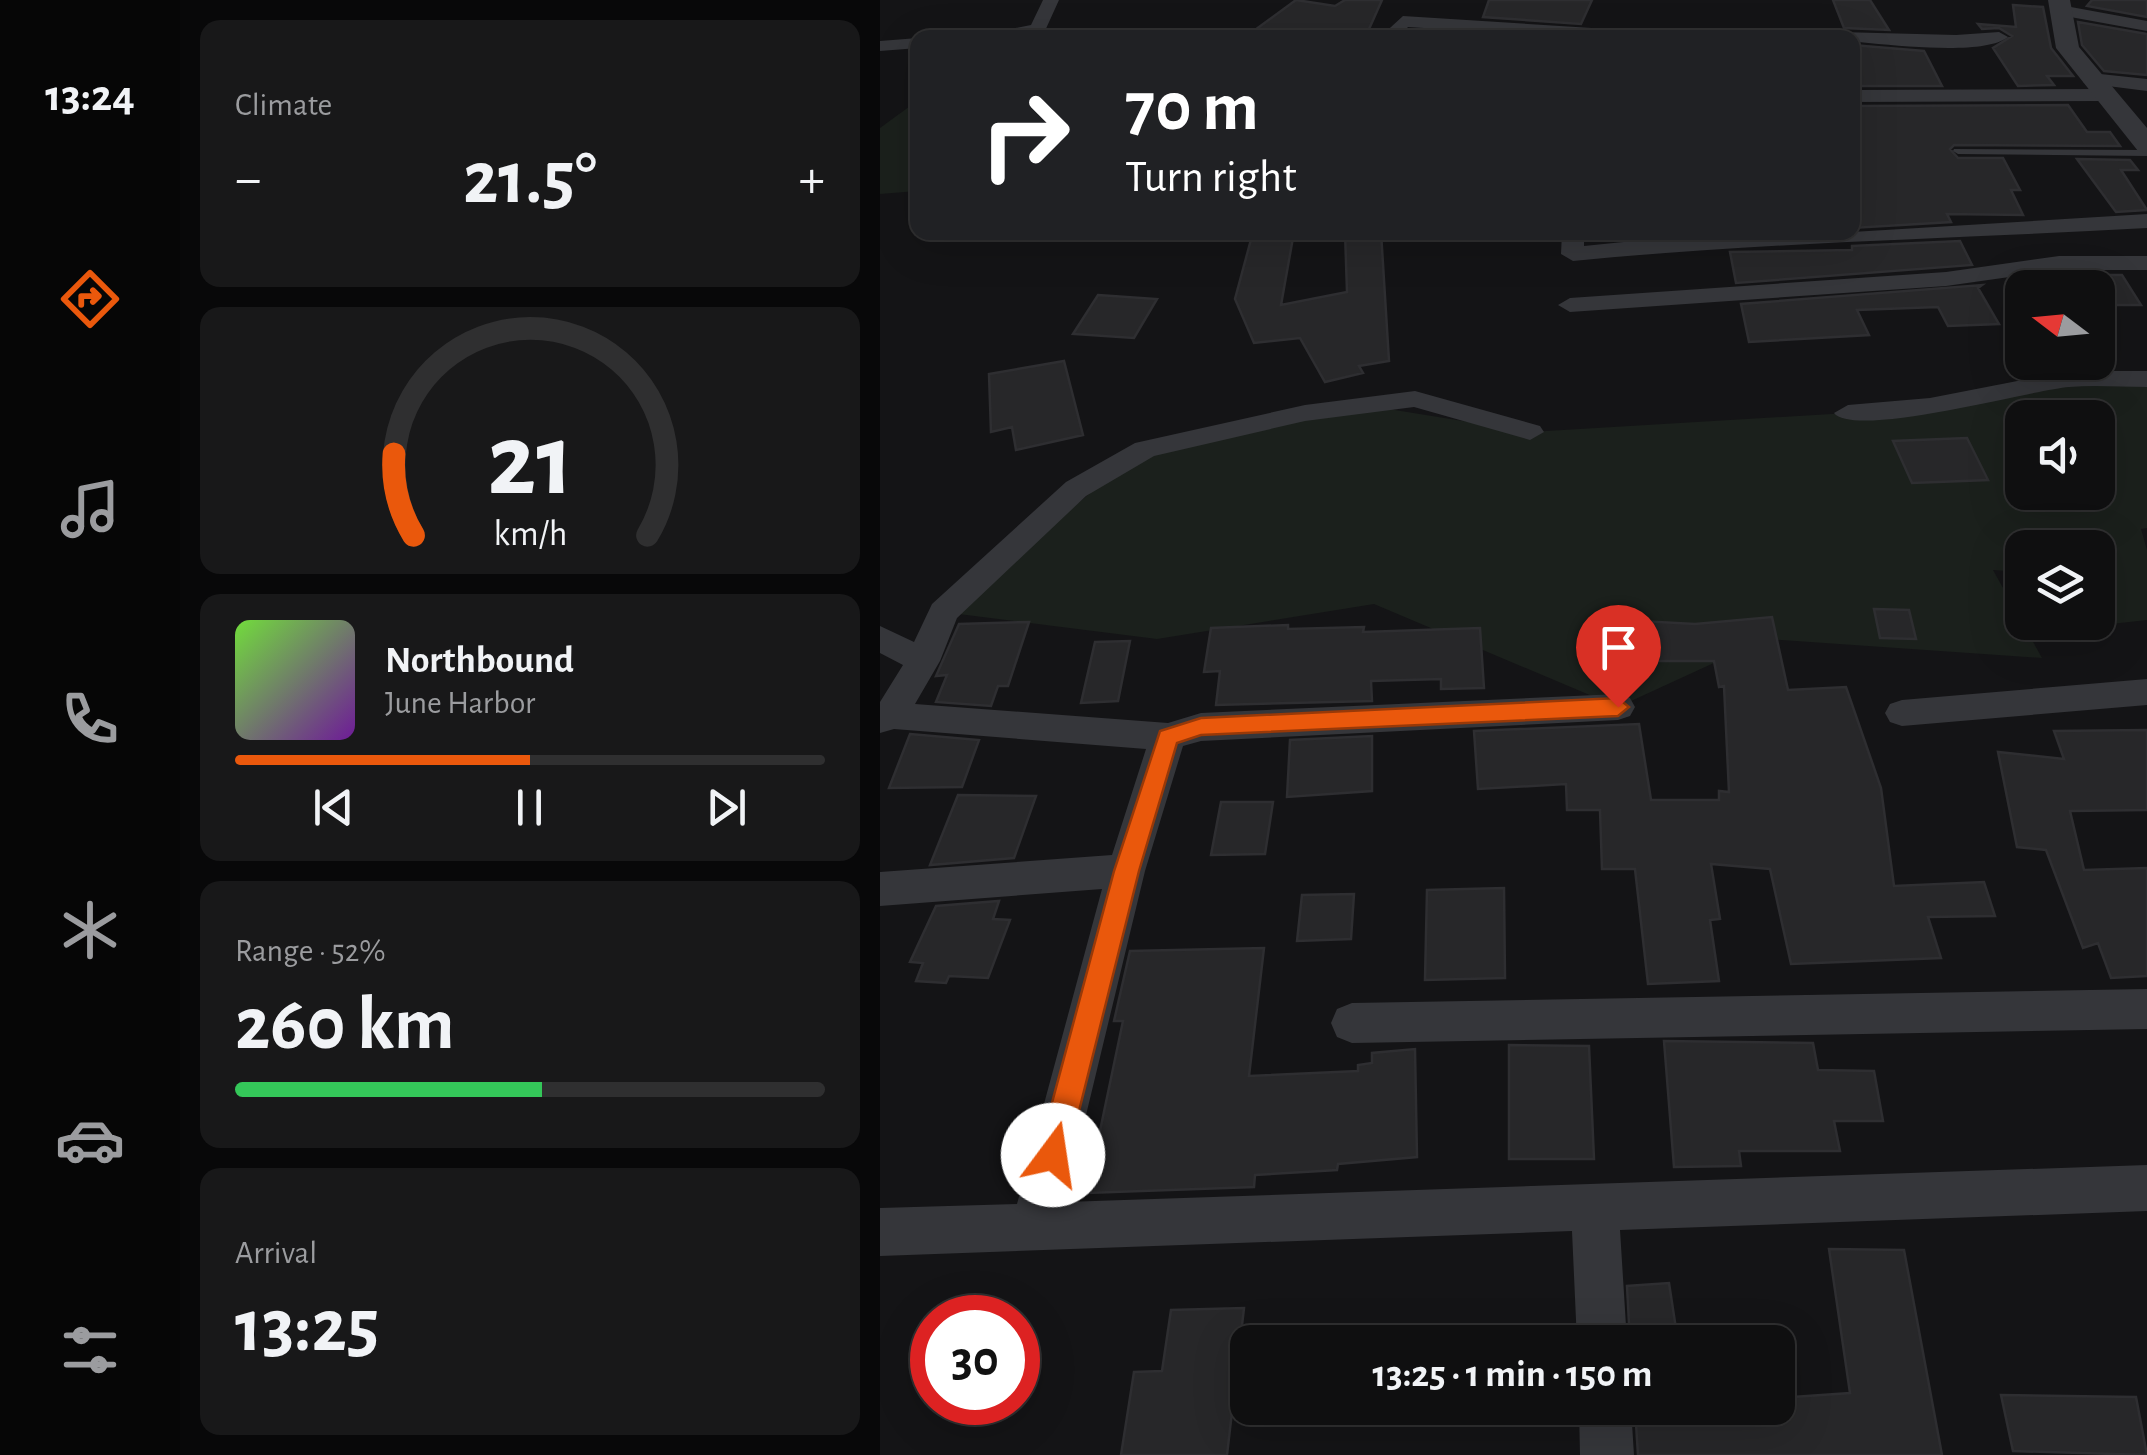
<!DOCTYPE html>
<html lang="en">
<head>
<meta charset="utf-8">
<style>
  :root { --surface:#0f0f10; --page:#181819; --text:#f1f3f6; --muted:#9b9c9f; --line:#2f2f30; --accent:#ea580c }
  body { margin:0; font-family:"Alegreya Sans",sans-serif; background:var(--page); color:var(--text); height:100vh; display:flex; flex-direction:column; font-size:38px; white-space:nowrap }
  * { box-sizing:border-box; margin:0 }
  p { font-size:32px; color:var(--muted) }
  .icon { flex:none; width:55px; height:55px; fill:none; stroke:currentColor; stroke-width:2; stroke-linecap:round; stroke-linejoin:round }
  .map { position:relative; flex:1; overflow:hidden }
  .drawer { display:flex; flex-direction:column; gap:20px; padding:20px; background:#080809; width:700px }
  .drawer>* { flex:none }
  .banner { position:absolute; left:30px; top:30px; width:950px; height:210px; border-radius:20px; box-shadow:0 10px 40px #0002,0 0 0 2px var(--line); background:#202124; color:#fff; overflow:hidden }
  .needle { width:65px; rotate:286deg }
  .controls { position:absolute; left:1125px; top:270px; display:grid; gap:20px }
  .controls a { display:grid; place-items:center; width:110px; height:110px; border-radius:20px; background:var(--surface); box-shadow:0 10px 40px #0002,0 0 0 2px var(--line); font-size:50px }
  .speed { position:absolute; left:30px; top:1295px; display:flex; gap:20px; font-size:50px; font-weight:700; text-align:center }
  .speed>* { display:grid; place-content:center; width:130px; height:130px; border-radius:50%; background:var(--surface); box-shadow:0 10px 40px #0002,0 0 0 2px var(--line); line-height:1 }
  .speed .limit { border:15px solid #d22; background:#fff; color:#111 }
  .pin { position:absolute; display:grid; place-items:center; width:85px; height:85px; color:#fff; margin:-102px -42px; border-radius:50% 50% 50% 0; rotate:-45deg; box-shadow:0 0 10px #0007 }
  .pin .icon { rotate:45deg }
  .me { position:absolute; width:110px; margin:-55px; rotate:14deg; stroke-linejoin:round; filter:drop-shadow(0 0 8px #0008) }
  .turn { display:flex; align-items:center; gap:35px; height:210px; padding:0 50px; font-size:45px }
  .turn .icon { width:130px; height:130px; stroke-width:2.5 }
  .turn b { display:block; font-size:70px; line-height:85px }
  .big { font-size:75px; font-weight:700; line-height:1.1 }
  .drawer .widget { flex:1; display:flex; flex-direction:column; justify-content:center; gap:15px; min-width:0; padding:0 35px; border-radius:20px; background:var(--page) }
  .drawer .dial { align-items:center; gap:0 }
  .dial svg { height:260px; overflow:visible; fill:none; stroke:var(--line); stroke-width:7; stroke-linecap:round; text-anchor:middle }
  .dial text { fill:var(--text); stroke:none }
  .song { display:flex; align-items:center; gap:30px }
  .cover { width:120px; height:120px; border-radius:15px; background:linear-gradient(135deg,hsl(100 70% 55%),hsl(280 70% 35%)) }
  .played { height:10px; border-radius:5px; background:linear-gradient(90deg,var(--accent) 50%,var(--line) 50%) }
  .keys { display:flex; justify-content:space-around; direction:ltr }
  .heat { display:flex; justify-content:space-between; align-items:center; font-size:55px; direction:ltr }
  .charge { height:15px; border-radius:8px; background:linear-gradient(90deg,#34c759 52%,var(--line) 0) }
  .trip { position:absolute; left:350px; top:1325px; width:565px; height:100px; border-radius:20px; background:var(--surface); box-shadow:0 10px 40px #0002,0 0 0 2px var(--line); font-weight:700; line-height:100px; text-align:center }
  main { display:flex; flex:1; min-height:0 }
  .tab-bar { display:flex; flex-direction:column; width:180px; justify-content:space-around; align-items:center; background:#060606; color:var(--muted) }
  .tab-bar .icon { width:70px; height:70px }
  .tab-bar .selected { color:var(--accent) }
  .tab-bar b { font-size:45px; color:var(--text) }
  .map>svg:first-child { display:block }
  .green { fill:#1b201c; fill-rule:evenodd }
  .building { fill:#272729; stroke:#2e2e31; stroke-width:2.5 }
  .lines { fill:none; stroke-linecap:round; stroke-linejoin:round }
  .service { fill:#35363a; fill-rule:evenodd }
  .minor { fill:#35363a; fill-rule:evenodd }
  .tertiary { fill:#35363a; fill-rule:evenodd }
  .route { fill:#ea580c; stroke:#983908; stroke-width:2.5 }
</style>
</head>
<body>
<main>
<nav class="tab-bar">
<b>13:24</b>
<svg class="icon selected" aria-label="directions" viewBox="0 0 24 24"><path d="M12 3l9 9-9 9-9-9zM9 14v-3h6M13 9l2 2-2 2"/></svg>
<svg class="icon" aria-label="music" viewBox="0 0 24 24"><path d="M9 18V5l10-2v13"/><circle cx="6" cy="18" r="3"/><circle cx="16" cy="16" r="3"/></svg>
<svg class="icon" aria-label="phone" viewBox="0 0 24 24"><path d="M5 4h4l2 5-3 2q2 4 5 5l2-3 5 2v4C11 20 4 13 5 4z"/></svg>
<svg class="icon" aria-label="climate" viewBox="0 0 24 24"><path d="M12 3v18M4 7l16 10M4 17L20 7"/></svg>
<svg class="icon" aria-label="car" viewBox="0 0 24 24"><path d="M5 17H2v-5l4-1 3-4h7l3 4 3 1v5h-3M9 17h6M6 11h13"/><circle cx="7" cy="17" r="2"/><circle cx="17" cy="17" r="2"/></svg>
<svg class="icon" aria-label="filters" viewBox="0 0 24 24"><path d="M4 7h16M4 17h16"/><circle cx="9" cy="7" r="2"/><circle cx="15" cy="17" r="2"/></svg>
</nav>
<section class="drawer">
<div class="widget"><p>Climate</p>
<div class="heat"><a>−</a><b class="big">21.5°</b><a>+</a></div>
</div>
<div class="widget dial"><svg viewBox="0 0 100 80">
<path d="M14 69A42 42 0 1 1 86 69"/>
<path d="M14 69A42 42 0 0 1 8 44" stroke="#ea580c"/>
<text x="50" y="56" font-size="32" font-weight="700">21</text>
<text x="50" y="72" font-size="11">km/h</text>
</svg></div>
<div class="widget">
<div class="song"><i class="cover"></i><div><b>Northbound</b><p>June Harbor</p></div></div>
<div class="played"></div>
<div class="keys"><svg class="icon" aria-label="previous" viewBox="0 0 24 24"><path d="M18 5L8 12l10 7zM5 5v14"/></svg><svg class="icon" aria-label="pause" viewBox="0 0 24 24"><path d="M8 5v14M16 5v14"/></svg><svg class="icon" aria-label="next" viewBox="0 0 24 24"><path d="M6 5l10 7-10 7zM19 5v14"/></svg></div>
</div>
<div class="widget"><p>Range · 52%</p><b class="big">260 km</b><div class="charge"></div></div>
<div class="widget"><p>Arrival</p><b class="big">13:25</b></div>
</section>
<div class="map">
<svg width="1267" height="1455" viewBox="0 0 1267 1455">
  <rect width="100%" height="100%" fill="#141416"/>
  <path class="green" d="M 37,101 L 37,191 L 0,194 L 0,128 Z
    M 1188,379 L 1267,387 L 1267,528 L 1261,529 L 1267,550 L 1267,620 L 1231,624 L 1218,595 L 1218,548 L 1142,548 L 1142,572 L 1113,570 L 1162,658 L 886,639 L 738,707 L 494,604 L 277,639 L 63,612 L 265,449 L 484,405 L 650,432 L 968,413 ZM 1142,418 L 1218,418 L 1218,492 L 1142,492 Z"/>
  <path class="building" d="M 416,0 L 455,6 L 465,0 L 502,0 L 485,38 L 364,38 Z
    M 609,0 L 712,0 L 701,24 L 603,17 Z
    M 953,0 L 990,0 L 1009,30 L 964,28 Z
    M 1212,0 L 1267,0 L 1267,17 L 1207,6 Z
    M 1133,5 L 1163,7 L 1171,48 L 1193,76 L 1167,76 L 1174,85 L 1138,86 L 1113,48 L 1132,36 L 1119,28 L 1102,29 L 1098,24 L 1136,27 Z
    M 1198,22 L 1267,34 L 1267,75 L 1224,71 L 1202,45 Z
    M 972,45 L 1044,51 L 1062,86 L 972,86 Z
    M 1188,105 L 1207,132 L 1230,132 L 1240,146 L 1074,145 L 1070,149 L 1078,158 L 1123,158 L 1140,190 L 1131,190 L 1143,215 L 1067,214 L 1071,222 L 972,228 L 972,106 Z
    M 1197,159 L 1250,160 L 1258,170 L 1241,170 L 1267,210 L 1236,212 Z
    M 373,232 L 414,232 L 401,305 L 467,292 L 465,232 L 501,232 L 509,361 L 479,366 L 483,373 L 445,382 L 420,338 L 374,343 L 355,299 Z
    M 1080,241 L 1092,265 L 856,283 L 850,252 L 972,250 L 972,246 Z
    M 1218,275 L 1242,275 L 1261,305 L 1218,305 Z
    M 1102,285 L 1098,288 L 1119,324 L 1068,326 L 1058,307 L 977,310 L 989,335 L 869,342 L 861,304 Z
    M 218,295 L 277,299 L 254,338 L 193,334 Z
    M 184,361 L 203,435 L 136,450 L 132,427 L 111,432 L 109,374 Z
    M 1087,438 L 1108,480 L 1032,483 L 1013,441 Z
    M 994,609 L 1029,610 L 1036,639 L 1000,638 Z
    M 892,617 L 908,690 L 966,687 L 1001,788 L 1014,886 L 1104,882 L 1115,916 L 1048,917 L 1061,958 L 911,964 L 890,869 L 831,864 L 840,919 L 830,920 L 839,981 L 768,984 L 755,869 L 722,869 L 720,810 L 687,810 L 686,784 L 598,789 L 594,731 L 759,724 L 771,800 L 839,800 L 839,791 L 849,792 L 844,686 L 839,687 L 834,661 L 766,661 L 761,621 L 815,624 Z
    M 149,622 L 128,686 L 118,686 L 111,706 L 56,702 L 67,675 L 56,676 L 79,624 Z
    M 408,625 L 408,629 L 484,627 L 483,632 L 600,628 L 604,688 L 561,689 L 561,679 L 491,681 L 492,701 L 336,705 L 340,671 L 324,672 L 331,628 Z
    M 250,641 L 238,701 L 201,703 L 215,642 Z
    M 1267,730 L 1267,810 L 1190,811 L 1204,870 L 1267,868 L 1267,976 L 1231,978 L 1218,943 L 1203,948 L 1166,850 L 1137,847 L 1118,752 L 1184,759 L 1174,731 Z
    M 30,734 L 99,740 L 82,787 L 9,788 Z
    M 492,736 L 492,791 L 407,797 L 410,740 Z
    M 78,795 L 156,796 L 134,858 L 50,865 Z
    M 341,802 L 393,802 L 385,854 L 331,855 Z
    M 624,888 L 625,978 L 545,980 L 547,890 Z
    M 474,894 L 471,939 L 417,941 L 422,895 Z
    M 119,901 L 113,919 L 130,920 L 108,978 L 69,976 L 66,983 L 36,981 L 43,963 L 30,962 L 56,906 Z
    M 384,948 L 369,1076 L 478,1071 L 478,1065 L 492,1063 L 492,1053 L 535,1049 L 537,1157 L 458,1164 L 457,1170 L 375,1175 L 374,1187 L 207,1193 L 243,1021 L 234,1021 L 250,951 Z
    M 784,1041 L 933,1043 L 938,1070 L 994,1071 L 1003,1121 L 954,1121 L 960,1151 L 859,1151 L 861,1166 L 794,1167 Z
    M 629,1045 L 709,1046 L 714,1159 L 629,1159 Z
    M 949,1249 L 1024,1250 L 1062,1455 L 758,1455 L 755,1408 L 898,1408 L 898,1398 L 970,1393 Z
    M 789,1283 L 798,1342 L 750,1342 L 747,1286 Z
    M 364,1308 L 347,1455 L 241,1455 L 254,1372 L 282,1371 L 291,1310 Z
    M 1121,1395 L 1256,1397 L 1267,1455 L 1133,1451 Z"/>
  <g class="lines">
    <path class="service" d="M 1074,149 L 1267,150 L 1267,156 L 1078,154 L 1073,151 Z"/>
    <path class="minor" d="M 163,0 L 179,0 L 164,33 L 84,38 L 151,25 Z
      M 1180,5 L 1267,21 L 1267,31 L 1174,14 L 1171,10 Z
      M 523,16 L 791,33 L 800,38 L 700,38 L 528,27 L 518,38 L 499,38 Z
      M 959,32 L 1076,35 L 1119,32 L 1128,37 C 1098,61 965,38 928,38 Z
      M 38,38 L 38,48 L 0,51 L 0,41 Z
      M 1211,73 L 1267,79 L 1267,91 L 1204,83 L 1202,79 Z
      M 972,90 L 1225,89 L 1235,95 L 1225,101 L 972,102 Z
      M 1267,214 L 1267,228 C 1075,239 884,242 693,261 L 681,254 L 682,232 L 704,232 L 704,246 L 842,232 L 972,232 Z
      M 1179,256 L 1267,256 L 1267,270 L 1179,270 L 1066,286 L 690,312 L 678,305 L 690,298 L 1066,272 Z
      M 1188,371 L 1267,371 L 1267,387 C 1241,387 1215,385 1189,387 C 1151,390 975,439 954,413 L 968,405 L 1050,398 Z
      M 535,391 L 660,426 L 664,432 L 650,440 L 534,407 L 425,421 L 274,456 L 206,496 L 77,618 L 60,661 L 35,704 L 288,723 L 321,713 L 738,694 L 750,698 L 755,707 L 750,716 L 738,720 L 321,741 L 303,746 L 265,871 L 185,1202 L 1267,1165 L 1267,1211 L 740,1230 L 747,1342 L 697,1342 L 692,1231 L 0,1256 L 0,1208 L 137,1204 L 222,889 L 0,906 L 0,872 L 232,855 L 266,749 L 14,729 L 0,733 L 0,702 L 23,665 L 0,653 L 0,626 L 34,642 L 52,604 L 186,482 L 255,443 L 425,405 Z
      M 1267,679 L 1267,705 L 1022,726 L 1010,722 L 1005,713 L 1010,704 L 1022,700 Z
      M 1267,989 L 1267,1029 L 472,1043 L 457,1037 L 451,1023 L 457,1009 L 472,1003 Z
      M 699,1408 L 751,1408 L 754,1455 L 700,1455 Z"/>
    <path class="tertiary" d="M 1168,0 L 1190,0 L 1199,47 L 1267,128 L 1267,153 L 1258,151 L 1176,48 Z"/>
  </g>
  <path class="route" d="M 738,698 L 749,707 L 738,716 L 321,735 L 297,743 L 259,871 L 188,1155 L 184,1165 L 173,1170 L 163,1165 L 158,1155 L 234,871 L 280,731 L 321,718 Z"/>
</svg>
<div class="controls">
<a><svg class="needle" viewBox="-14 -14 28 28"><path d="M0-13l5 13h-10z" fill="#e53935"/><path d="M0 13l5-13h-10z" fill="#9b9c9f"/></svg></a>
<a><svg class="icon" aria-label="sound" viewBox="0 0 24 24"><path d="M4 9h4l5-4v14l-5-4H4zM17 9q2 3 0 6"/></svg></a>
<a><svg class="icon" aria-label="layers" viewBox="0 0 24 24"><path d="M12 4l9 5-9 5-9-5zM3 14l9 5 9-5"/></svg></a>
</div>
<div class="speed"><div class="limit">30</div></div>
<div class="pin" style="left:738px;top:707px;background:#d93025"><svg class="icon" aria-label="arrive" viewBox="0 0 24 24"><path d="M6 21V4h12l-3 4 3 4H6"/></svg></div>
<svg class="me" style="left:173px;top:1155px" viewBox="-20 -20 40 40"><circle r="19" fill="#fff"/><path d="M0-13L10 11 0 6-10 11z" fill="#ea580c"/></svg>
<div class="trip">13:25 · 1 min · 150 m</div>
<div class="banner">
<div class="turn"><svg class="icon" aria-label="right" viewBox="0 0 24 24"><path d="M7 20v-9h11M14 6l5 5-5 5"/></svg><div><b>70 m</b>Turn right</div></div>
</div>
</div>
</main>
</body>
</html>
